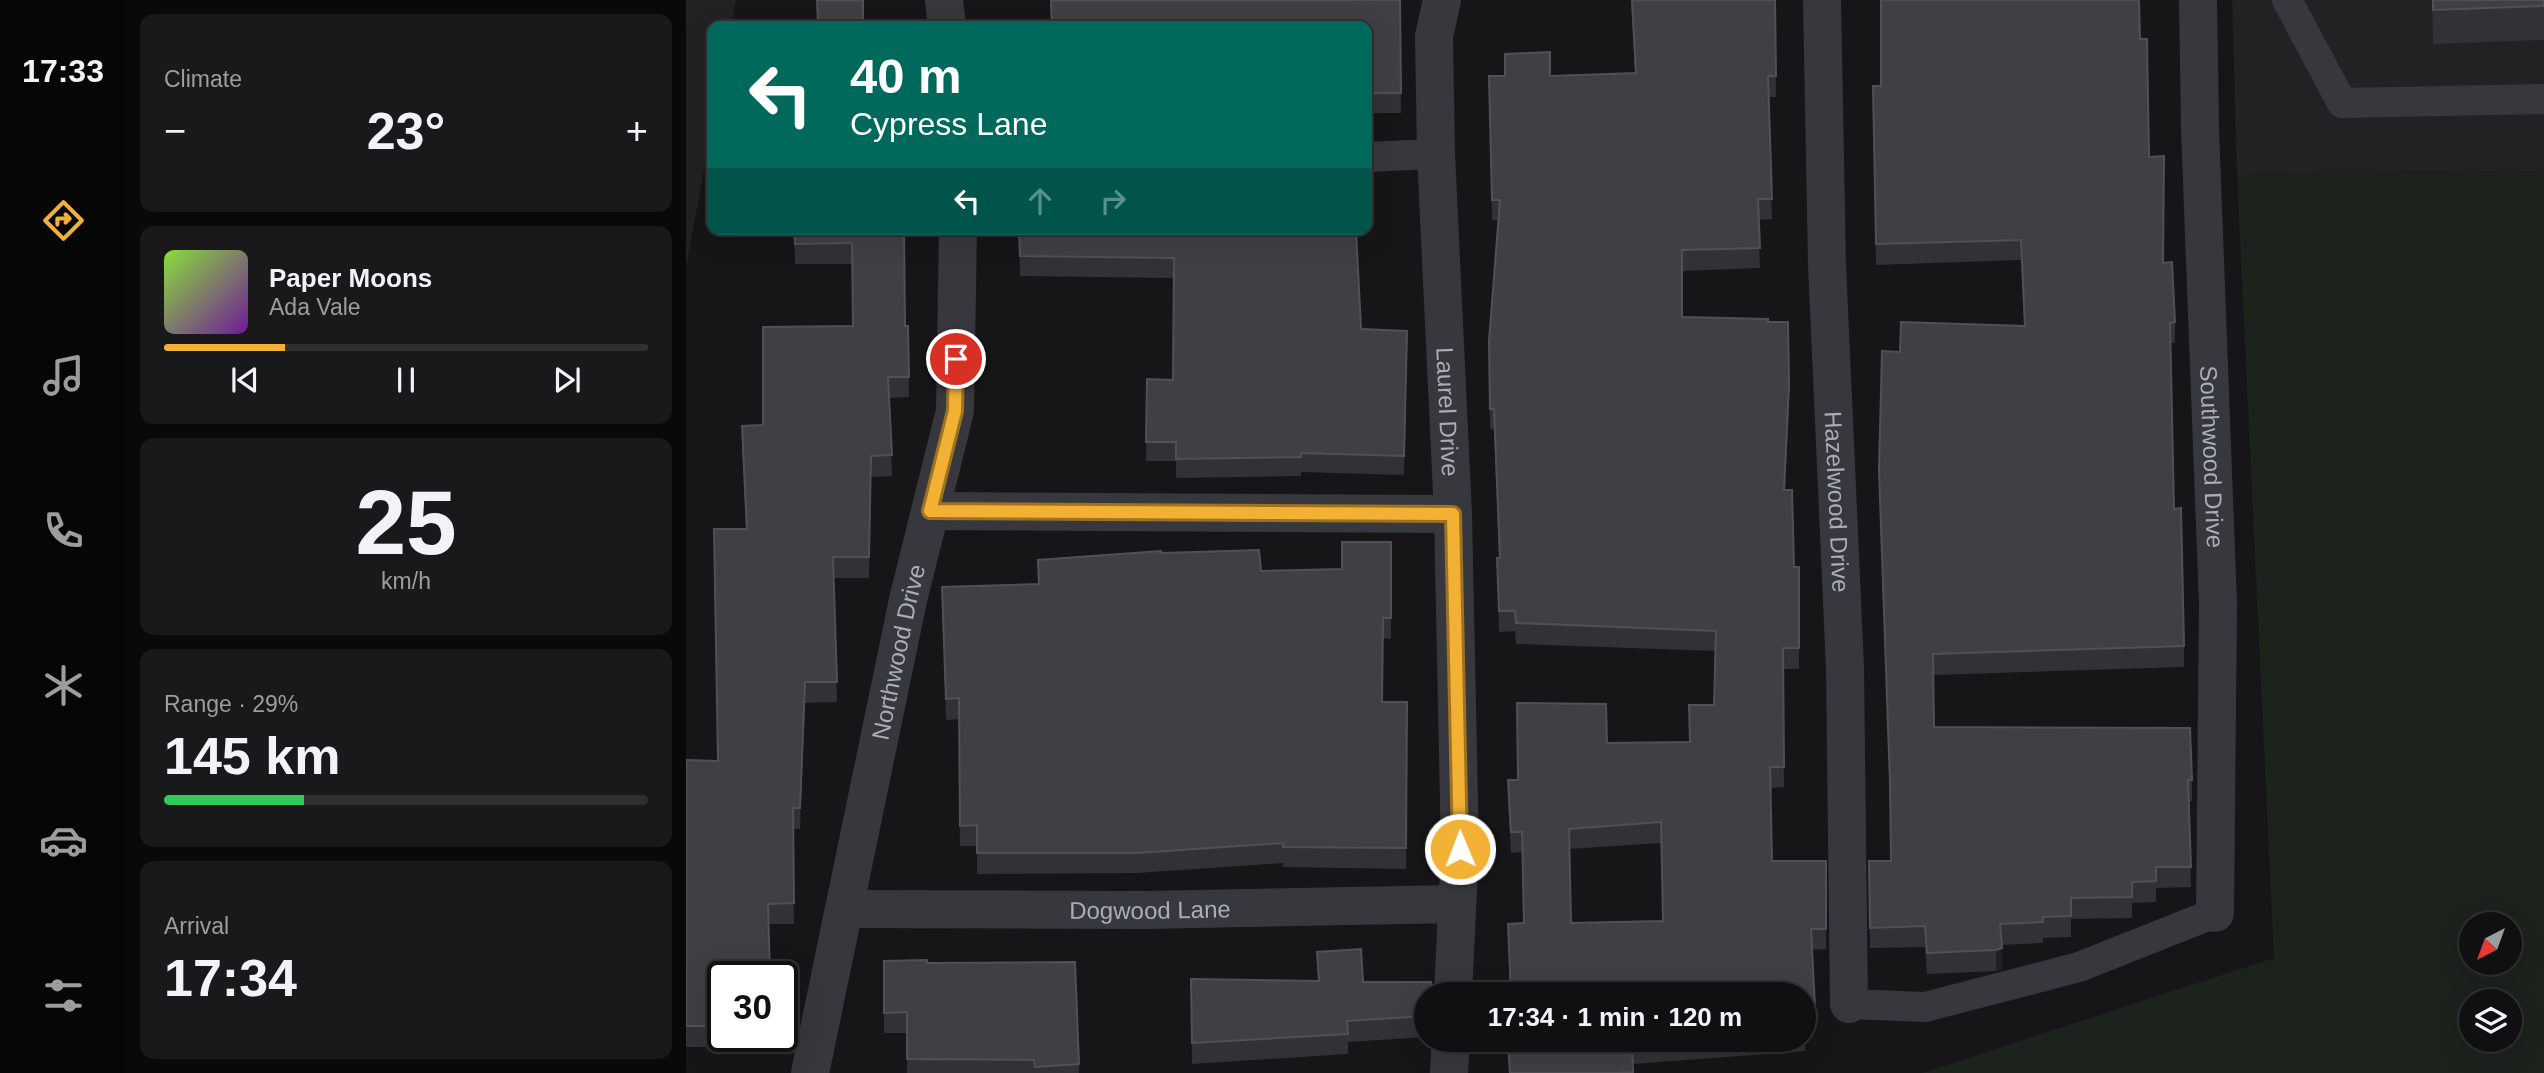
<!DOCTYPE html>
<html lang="en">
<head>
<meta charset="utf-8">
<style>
  :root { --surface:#101012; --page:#19191b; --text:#f1f3f6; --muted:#9c9d9f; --line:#303032; --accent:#f2b134 }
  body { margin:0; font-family:Arial,sans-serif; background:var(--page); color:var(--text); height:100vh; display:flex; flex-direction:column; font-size:26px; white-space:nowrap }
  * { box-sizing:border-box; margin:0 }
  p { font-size:23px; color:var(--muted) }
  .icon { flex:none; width:38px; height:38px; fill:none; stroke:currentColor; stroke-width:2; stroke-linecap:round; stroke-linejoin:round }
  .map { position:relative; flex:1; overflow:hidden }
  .details { display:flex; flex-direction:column; gap:14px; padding:14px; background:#09090a; width:560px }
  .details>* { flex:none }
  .banner { position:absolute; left:21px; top:21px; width:665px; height:214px; border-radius:14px; box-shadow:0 7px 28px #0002,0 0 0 2px var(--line); background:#00695c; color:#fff; overflow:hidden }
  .needle { width:46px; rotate:221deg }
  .controls { position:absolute; left:1773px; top:912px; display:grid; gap:14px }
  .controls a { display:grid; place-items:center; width:63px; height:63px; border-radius:50%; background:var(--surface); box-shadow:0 7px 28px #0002,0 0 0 2px var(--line); font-size:35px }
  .speed { position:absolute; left:21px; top:961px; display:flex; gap:14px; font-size:35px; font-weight:700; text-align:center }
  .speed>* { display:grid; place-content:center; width:91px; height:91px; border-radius:50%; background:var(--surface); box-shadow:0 7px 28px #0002,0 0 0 2px var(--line); line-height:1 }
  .speed .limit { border:4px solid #111; border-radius:10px; background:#fff; color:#111 }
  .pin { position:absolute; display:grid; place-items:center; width:60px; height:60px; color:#fff; margin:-30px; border:4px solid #fff; border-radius:50%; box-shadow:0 2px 7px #0007 }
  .me { position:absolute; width:77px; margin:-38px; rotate:359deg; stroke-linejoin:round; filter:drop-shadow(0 0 5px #0008) }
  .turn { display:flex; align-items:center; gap:24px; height:147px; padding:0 28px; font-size:32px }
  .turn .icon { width:91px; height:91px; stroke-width:2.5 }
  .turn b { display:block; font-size:49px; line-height:60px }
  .lanes { display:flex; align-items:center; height:66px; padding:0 28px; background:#0003; justify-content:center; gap:35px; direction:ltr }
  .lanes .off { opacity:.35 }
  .big { font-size:52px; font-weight:700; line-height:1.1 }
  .details .tile { flex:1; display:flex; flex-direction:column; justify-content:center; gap:10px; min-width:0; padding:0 24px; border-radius:14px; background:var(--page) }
  .details .dial { align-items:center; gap:0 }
  .dial b { font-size:91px; line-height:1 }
  .song { display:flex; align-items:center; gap:21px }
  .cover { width:84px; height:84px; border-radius:10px; background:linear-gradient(135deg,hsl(90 70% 55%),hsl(280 70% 35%)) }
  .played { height:7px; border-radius:4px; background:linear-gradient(90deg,var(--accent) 25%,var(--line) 25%) }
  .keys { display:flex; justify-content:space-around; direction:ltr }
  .heat { display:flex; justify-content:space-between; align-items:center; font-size:38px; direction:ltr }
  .charge { height:10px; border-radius:5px; background:linear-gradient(90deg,#34c759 29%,var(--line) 0) }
  .trip { position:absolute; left:728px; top:982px; width:402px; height:70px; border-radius:35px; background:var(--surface); box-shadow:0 7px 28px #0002,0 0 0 2px var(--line); font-weight:700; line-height:70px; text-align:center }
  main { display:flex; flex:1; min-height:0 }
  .menu { display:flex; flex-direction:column; width:126px; justify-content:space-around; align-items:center; background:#060607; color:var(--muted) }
  .menu .icon { width:49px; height:49px }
  .menu .selected { color:var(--accent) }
  .menu b { font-size:32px; color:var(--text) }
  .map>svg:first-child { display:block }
  .built { fill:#222225 }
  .green { fill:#1c231d; fill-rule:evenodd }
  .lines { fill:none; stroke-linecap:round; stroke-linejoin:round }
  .service { stroke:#37383d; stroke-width:30 }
  .minor { stroke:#37383d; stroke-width:38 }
  .wall { fill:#323236; fill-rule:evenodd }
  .shaded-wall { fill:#212124 }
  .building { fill:#3f3f44; stroke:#4f5156; stroke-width:2; fill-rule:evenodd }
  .route-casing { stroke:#9d7322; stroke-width:18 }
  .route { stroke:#f2b134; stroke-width:12 }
  .labels { text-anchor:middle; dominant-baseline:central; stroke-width:7; stroke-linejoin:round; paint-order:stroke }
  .street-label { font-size:24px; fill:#a8adb8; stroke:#111113 }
</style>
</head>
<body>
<main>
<nav class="menu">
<b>17:33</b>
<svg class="icon selected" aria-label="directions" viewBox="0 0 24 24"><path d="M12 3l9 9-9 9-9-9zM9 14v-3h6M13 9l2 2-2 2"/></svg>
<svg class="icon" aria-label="music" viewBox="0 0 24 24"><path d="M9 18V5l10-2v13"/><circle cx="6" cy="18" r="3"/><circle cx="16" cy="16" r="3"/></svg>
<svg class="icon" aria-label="phone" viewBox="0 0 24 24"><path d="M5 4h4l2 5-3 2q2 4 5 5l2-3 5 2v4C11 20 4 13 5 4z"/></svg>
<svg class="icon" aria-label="climate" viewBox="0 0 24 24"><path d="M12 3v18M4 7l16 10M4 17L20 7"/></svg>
<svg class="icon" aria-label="car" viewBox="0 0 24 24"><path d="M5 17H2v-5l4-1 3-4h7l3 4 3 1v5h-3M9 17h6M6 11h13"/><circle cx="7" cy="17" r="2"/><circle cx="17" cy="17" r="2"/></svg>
<svg class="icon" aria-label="filters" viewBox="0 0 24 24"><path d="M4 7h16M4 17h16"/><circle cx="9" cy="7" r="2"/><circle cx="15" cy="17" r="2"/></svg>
</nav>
<section class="details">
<div class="tile"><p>Climate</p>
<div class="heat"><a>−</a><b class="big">23°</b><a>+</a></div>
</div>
<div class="tile">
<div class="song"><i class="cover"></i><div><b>Paper Moons</b><p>Ada Vale</p></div></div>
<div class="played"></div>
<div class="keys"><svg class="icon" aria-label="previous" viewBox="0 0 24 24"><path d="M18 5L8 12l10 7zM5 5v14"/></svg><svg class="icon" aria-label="pause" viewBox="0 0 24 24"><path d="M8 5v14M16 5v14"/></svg><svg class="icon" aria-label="next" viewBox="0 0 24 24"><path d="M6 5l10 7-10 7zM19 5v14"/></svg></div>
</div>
<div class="tile dial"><b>25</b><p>km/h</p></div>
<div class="tile"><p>Range · 29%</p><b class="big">145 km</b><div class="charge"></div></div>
<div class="tile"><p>Arrival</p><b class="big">17:34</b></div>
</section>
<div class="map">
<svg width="1858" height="1073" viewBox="0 0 1858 1073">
  <rect width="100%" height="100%" fill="#161618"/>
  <path class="built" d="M 0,0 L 50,0 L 45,26 L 26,26 L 26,126 L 0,267 Z
    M 1546,0 L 1858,0 L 1858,171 L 1551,175 Z"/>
  <path class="green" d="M 1858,171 L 1858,1073 L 1236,1073 L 1588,958 L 1551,175 ZM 1785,924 L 1824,924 L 1824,962 L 1785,962 ZM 1785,1001 L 1824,1001 L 1824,1040 L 1785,1040 Z"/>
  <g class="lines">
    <path class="service" d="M 1601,0 L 1656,103 L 1858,99
      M 681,157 L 750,154
      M 1163,1004 L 1239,1007 L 1393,967 L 1529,913"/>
    <g class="minor">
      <path d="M 258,0 L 261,26"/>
      <path id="s1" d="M 756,0 L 748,36 L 750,154 L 767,514 L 774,849 L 767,994"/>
      <path id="s2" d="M 1136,0 L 1141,264 L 1159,668 L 1163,1004"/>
      <path id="s3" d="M 1512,0 L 1514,129 L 1532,604 L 1529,913"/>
      <path d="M 244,511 L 767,514"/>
      <path id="s4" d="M 158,909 L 457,910 L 771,904"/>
      <path id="s5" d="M 124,1073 L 222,600 L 269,411 L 272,229"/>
      <path d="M 763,1073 L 765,1040"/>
    </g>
  </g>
  <path class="wall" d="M 364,0 L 714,0 L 715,113 L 681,113 L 681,26 L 365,26 Z
    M 945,0 L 1089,0 L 1090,97 L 1083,97 L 1086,219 L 1072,220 L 1074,268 L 996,271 L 996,317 L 1103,405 L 1099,490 L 1108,567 L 1113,567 L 1113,669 L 1097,669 L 1098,787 L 1085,788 L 1086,861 L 1140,861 L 1140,949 L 1126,950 L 1129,1028 L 1119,1028 L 1119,1051 L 947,1064 L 947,1073 L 823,1073 L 821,1040 L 1118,1040 L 1118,994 L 824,994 L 822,924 L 838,923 L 836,852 L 825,853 L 822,801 L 822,780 L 832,780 L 921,743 L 1003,742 L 1028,705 L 1029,651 L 830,644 L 829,631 L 813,632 L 811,558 L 813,558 L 808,429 L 804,429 L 803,361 L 812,220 L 806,220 L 803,76 L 864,76 L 949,73 ZM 975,843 L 977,921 L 885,923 L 883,849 Z
    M 1746,0 L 1858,0 L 1858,40 L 1747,44 Z
    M 1454,39 L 1463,157 L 1477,263 L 1489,322 L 1489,343 L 1485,343 L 1488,509 L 1498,646 L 1498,667 L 1248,675 L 1248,727 L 1506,780 L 1506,801 L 1503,801 L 1505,887 L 1470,888 L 1470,902 L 1446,903 L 1446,918 L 1385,919 L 1385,937 L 1357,938 L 1357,943 L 1315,945 L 1316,969 L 1310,971 L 1241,974 L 1239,947 L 1184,948 L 1183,861 L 1205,861 L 1204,803 L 1193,470 L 1214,352 L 1338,325 L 1335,260 L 1190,265 L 1187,86 L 1195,86 Z
    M 108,229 L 218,229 L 219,326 L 222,326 L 223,397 L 203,398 L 206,476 L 185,477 L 183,578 L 148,578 L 151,702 L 119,703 L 114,829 L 107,829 L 108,924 L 82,924 L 37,976 L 37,1036 L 85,1036 L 85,1047 L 0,1047 L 0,760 L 32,761 L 60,529 L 56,447 L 56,426 L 77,425 L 167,326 L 166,264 L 109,264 Z
    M 333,229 L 670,229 L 675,329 L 721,350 L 718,475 L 615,472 L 615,476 L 490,478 L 490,461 L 460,461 L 461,379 L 487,380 L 488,278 L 334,276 Z
    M 705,542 L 705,639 L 697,638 L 696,702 L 721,702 L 720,869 L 597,867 L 597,863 L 451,873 L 291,874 L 291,846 L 274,846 L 273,719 L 260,720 L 256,587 L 352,584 L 352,560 L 476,553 L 575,571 L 656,569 Z
    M 631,952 L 677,982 L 740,994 L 740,1037 L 662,1042 L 662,1054 L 506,1064 L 505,979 L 632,981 Z
    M 198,961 L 241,963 L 393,1064 L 393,1073 L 221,1073 L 221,1033 L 198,1033 Z"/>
  <path class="shaded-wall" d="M 1103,385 L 1103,405 L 1098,511 L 1098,490 Z
    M 119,682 L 119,703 L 114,829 L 114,808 Z
    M 1316,948 L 1316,969 L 1310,971 L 1310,950 Z"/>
  <path class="building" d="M 131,0 L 177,0 L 177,24 L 225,26 L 90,26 L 90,21 L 132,22 Z
    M 365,0 L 714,0 L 715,93 L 681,93 L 681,26 L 366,26 Z
    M 946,0 L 1089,0 L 1090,76 L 1082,76 L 1086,199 L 1072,199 L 1074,248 L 996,250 L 996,317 L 1082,319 L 1082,322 L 1102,322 L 1103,385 L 1098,490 L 1106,490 L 1108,567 L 1113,567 L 1113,648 L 1097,648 L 1098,767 L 1084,767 L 1086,861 L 1140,861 L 1140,929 L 1125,929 L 1129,1007 L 1118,1008 L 1119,1030 L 1118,1030 L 1118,994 L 825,994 L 822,924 L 838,923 L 836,832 L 825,832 L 822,780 L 832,780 L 831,703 L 920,704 L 921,743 L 1004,742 L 1003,705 L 1028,705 L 1030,631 L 830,623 L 829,611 L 813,611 L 811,558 L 814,558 L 808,409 L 804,409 L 803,341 L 814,200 L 806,200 L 803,76 L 819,76 L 819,54 L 864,52 L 864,76 L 950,73 ZM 975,822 L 977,921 L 885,923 L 883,829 Z
    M 1195,0 L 1453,0 L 1454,39 L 1461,39 L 1463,157 L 1478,156 L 1477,263 L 1486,262 L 1489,322 L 1484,323 L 1488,509 L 1495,508 L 1498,646 L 1247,654 L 1248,727 L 1504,728 L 1506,780 L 1502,780 L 1505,867 L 1470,867 L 1470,881 L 1446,882 L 1446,897 L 1385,898 L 1385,916 L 1357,917 L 1357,922 L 1314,924 L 1316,948 L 1310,950 L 1241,953 L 1239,926 L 1184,928 L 1183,861 L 1205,861 L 1204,782 L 1193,470 L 1196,351 L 1214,352 L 1215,322 L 1339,326 L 1335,240 L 1190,244 L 1187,86 L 1195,86 Z
    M 1747,0 L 1858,0 L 1858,6 L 1747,10 Z
    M 108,229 L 218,229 L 219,326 L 222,326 L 223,377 L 202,377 L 206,455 L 185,456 L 183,557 L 147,557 L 151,682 L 119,682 L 114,808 L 107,808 L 108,903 L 82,904 L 84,976 L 37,976 L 37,1026 L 0,1026 L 0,760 L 32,761 L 28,529 L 61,529 L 56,426 L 77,425 L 77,327 L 167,326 L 166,243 L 109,244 Z
    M 333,229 L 670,229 L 675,329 L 721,331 L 718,456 L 615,453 L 615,457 L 490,459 L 490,442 L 460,442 L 461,379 L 487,380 L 488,258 L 334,256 Z
    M 656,542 L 705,542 L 705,618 L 697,618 L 696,702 L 721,702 L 720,848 L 597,847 L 597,843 L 451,853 L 291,853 L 291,825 L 274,826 L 273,698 L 260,699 L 256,587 L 353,584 L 352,560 L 475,551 L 476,553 L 573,550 L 575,571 L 656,569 Z
    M 675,949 L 677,982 L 745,982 L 744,994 L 740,994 L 740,1016 L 661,1021 L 662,1034 L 506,1043 L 505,979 L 633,981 L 631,952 Z
    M 241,960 L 241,963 L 389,962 L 393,1064 L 349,1067 L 348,1060 L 221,1059 L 221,1012 L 198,1013 L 198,961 Z
    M 822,1040 L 993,1040 L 946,1043 L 947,1072 L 930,1073 L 824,1073 Z"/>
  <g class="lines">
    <g class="route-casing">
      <path id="route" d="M 270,359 L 269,411 L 244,511 L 767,514 L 774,849"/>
    </g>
    <use href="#route" class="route"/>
  </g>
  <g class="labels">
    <g class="street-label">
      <text stroke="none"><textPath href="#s1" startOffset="413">Laurel Drive</textPath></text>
      <text stroke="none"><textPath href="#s3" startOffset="457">Southwood Drive</textPath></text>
      <text stroke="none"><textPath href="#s2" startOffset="502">Hazelwood Drive</textPath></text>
      <text stroke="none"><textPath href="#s5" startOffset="430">Northwood Drive</textPath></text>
      <text stroke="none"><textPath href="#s4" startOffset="306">Dogwood Lane</textPath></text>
    </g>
  </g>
</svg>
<div class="controls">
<a><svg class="needle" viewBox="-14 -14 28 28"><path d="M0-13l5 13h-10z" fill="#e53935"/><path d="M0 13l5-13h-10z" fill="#9c9d9f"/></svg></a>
<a><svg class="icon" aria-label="layers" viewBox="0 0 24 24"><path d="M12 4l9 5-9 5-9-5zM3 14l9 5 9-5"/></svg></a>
</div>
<div class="speed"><div class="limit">30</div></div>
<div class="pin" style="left:270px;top:359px;background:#d93025"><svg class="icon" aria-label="arrive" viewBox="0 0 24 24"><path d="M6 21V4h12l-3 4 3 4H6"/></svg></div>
<svg class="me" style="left:774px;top:849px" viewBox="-20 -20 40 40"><circle r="17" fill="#f2b134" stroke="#fff" stroke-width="3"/><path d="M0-11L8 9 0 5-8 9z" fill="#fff"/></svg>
<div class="trip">17:34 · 1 min · 120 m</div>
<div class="banner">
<div class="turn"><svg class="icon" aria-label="left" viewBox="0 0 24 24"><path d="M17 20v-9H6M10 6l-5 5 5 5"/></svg><div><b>40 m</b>Cypress Lane</div></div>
<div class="lanes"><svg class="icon" aria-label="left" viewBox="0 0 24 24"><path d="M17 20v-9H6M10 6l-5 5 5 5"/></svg><svg class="icon off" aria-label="ahead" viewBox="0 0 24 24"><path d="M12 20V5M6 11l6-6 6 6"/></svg><svg class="icon off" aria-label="right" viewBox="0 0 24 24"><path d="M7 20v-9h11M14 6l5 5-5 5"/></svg></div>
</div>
</div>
</main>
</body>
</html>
